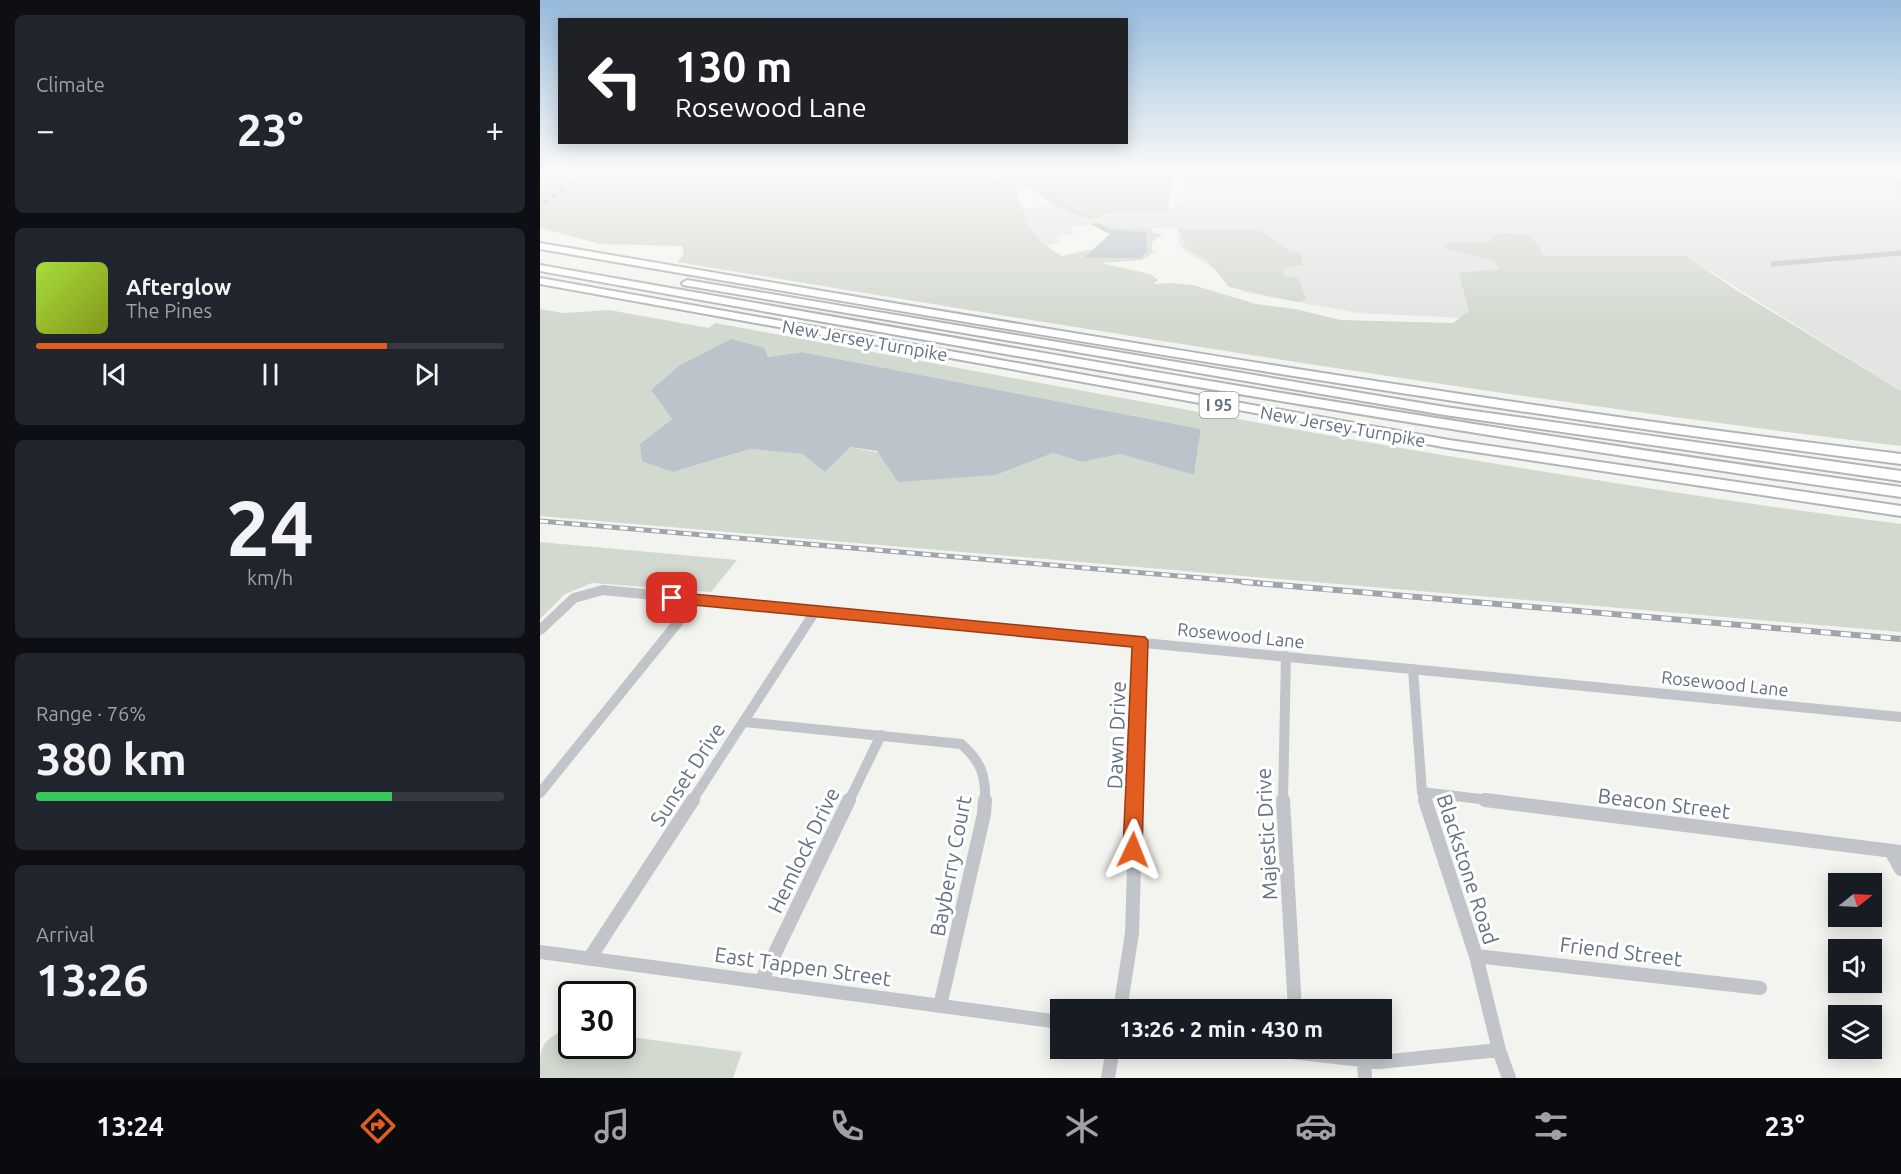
<!DOCTYPE html>
<html lang="en">
<head>
<meta charset="utf-8">
<style>
  :root { --surface:#171b24; --page:#20242c; --text:#f1f3f6; --muted:#9ea1a6; --line:#363941; --accent:#e35d20 }
  body { margin:0; font-family:Ubuntu,sans-serif; background:var(--page); color:var(--text); height:100vh; display:flex; flex-direction:column; font-size:22px; white-space:nowrap }
  * { box-sizing:border-box; margin:0 }
  p { font-size:20px; color:var(--muted) }
  .icon { flex:none; width:33px; height:33px; fill:none; stroke:currentColor; stroke-width:2; stroke-linecap:round; stroke-linejoin:round }
  .map { position:relative; flex:1; overflow:hidden }
  .panel { display:flex; flex-direction:column; gap:15px; padding:15px; background:#0d0f14; width:540px }
  .panel>* { flex:none }
  .hud { position:absolute; left:18px; top:18px; width:570px; height:126px; border-radius:0px; box-shadow:0 3px 15px #0003; background:#202124; color:#fff; overflow:hidden }
  .needle { width:39px; rotate:72deg }
  .controls { position:absolute; left:1288px; top:873px; display:grid; gap:12px }
  .controls a { display:grid; place-items:center; width:54px; height:54px; border-radius:0px; background:var(--surface); box-shadow:0 3px 15px #0003; font-size:30px }
  .speed { position:absolute; left:18px; top:981px; display:flex; gap:12px; font-size:30px; font-weight:700; text-align:center }
  .speed>* { display:grid; place-content:center; width:78px; height:78px; border-radius:50%; background:var(--surface); box-shadow:0 3px 15px #0003; line-height:1 }
  .speed .limit { border:3px solid #111; border-radius:9px; background:#fff; color:#111 }
  .pin { position:absolute; display:grid; place-items:center; width:51px; height:51px; color:#fff; margin:-26px; border-radius:12px; box-shadow:0 3px 9px #0006 }
  .me { position:absolute; width:66px; margin:-33px; rotate:2deg; stroke-linejoin:round; filter:drop-shadow(0 0 4px #0008) }
  .turn { display:flex; align-items:center; gap:21px; height:126px; padding:0 18px; font-size:27px }
  .turn .icon { width:78px; height:78px; stroke-width:2.5 }
  .turn b { display:block; font-size:42px; line-height:51px }
  .big { font-size:45px; font-weight:700; line-height:1.1 }
  .panel .widget { flex:1; display:flex; flex-direction:column; justify-content:center; gap:9px; min-width:0; padding:0 21px; border-radius:9px; background:var(--page) }
  .panel .dial { align-items:center; gap:0 }
  .dial b { font-size:78px; line-height:1 }
  .song { display:flex; align-items:center; gap:18px }
  .cover { width:72px; height:72px; border-radius:9px; background:linear-gradient(135deg,hsl(80 70% 55%),hsl(70 70% 35%)) }
  .played { height:6px; border-radius:3px; background:linear-gradient(90deg,var(--accent) 75%,var(--line) 75%) }
  .keys { display:flex; justify-content:space-around; direction:ltr }
  .heat { display:flex; justify-content:space-between; align-items:center; font-size:33px; direction:ltr }
  .charge { height:9px; border-radius:4px; background:linear-gradient(90deg,#34c759 76%,var(--line) 0) }
  .trip { position:absolute; left:510px; top:999px; width:342px; height:60px; border-radius:0px; background:var(--surface); box-shadow:0 3px 15px #0003; font-weight:700; line-height:60px; text-align:center }
  .tabs { display:flex; height:96px; justify-content:space-around; align-items:center; background:#090b0e; color:var(--muted) }
  .tabs .icon { width:42px; height:42px }
  .tabs .on { color:var(--accent) }
  .tabs b { font-size:27px; color:var(--text) }
  main { display:flex; flex:1; min-height:0 }
  .map>svg:first-child { display:block }
  .built { fill:#e4e5e3 }
  .green { fill:#d2d9cf; fill-rule:evenodd }
  .water { fill:#bac4ca }
  .lines { fill:none; stroke-linecap:round; stroke-linejoin:round }
  .stream { stroke:#bac4ca; stroke-width:1.5 }
  .highway-casing { stroke:#b2b5b8; stroke-width:4 }
  .street-far2 { stroke:#c1c4c8; stroke-width:5 }
  .street-far1 { stroke:#c1c4c8; stroke-width:10 }
  .street { stroke:#c1c4c8; stroke-width:14 }
  .highway { fill:#fff; fill-rule:evenodd }
  .rail-far2-casing { stroke:#a0a5ab; stroke-width:3 }
  .rail-far1-casing { stroke:#a0a5ab; stroke-width:5 }
  .rail-casing { stroke:#a0a5ab; stroke-width:6 }
  .rail-far2 { stroke:#fff; stroke-width:1.5; stroke-dasharray:5; stroke-linecap:butt }
  .rail-far1 { stroke:#fff; stroke-width:3; stroke-dasharray:8; stroke-linecap:butt }
  .rail { stroke:#fff; stroke-width:4; stroke-dasharray:10; stroke-linecap:butt }
  .route { fill:#e35d20; stroke:#943c15; stroke-width:1.5 }
  .labels { text-anchor:middle; dominant-baseline:central; stroke-width:6; stroke-linejoin:round; paint-order:stroke }
  .shield { fill:#fff; stroke:#929ca7; stroke-width:1.5 }
  .shield-label { font-size:16px; font-weight:bold; fill:#637181 }
  .street-label { font-size:18px; fill:#637181; stroke:#fff }
  .near-street-label { font-size:21px; fill:#637181; stroke:#fff }
</style>
</head>
<body>
<main>
<section class="panel">
<div class="widget"><p>Climate</p>
<div class="heat"><a>−</a><b class="big">23°</b><a>+</a></div>
</div>
<div class="widget">
<div class="song"><i class="cover"></i><div><b>Afterglow</b><p>The Pines</p></div></div>
<div class="played"></div>
<div class="keys"><svg class="icon" aria-label="previous" viewBox="0 0 24 24"><path d="M18 5L8 12l10 7zM5 5v14"/></svg><svg class="icon" aria-label="pause" viewBox="0 0 24 24"><path d="M8 5v14M16 5v14"/></svg><svg class="icon" aria-label="next" viewBox="0 0 24 24"><path d="M6 5l10 7-10 7zM19 5v14"/></svg></div>
</div>
<div class="widget dial"><b>24</b><p>km/h</p></div>
<div class="widget"><p>Range · 76%</p><b class="big">380 km</b><div class="charge"></div></div>
<div class="widget"><p>Arrival</p><b class="big">13:26</b></div>
</section>
<div class="map">
<svg width="1361" height="1078" viewBox="0 0 1361 1078">
  <rect width="100%" height="100%" fill="#f3f4ef"/>
  <path class="built" d="M 647,171 L 1361,171 L 1361,391 L 1146,256 L 1257,334 L 818,313 L 703,292 L 689,278 L 644,251 L 637,238 L 638,229 L 571,227 L 550,223 L 544,226 L 532,226 L 533,234 L 517,236 L 520,243 L 504,245 L 481,210 L 512,204 L 537,217 L 628,210 L 642,203 Z"/>
  <path class="green" d="M 0,171 L 529,171 L 552,175 L 571,171 L 633,171 L 628,210 L 559,215 L 559,218 C 527,220 508,200 483,184 L 475,185 C 483,217 493,239 522,256 L 554,249 L 545,258 L 600,258 L 572,230 L 557,223 L 571,227 L 611,228 L 614,233 L 623,234 L 612,242 L 612,251 L 618,250 L 602,260 L 561,263 L 610,274 L 618,280 L 613,284 L 632,283 L 653,285 L 716,304 L 755,309 L 801,320 L 913,323 L 929,311 L 919,273 L 960,269 L 955,261 L 903,248 L 910,242 L 948,242 L 958,233 L 990,234 L 1004,256 L 1146,256 L 1193,288 L 1361,391 L 1361,446 C 951,397 544,329 137,262 L 144,254 L 142,246 L 60,244 L 0,228 L 0,192 L 4,189 L 0,188 Z
    M 637,229 L 720,230 L 751,252 L 761,253 L 763,265 L 743,268 L 744,277 L 758,277 L 766,299 L 757,302 L 689,287 L 669,262 L 641,246 L 646,244 Z
    M 0,309 L 23,313 L 69,310 L 169,328 L 175,323 C 569,395 963,473 1361,524 L 1361,632 L 0,516 ZM 262,352 L 661,429 L 654,475 L 580,454 L 542,462 L 513,453 L 456,475 L 309,447 L 263,454 L 210,449 L 133,472 L 100,444 L 132,419 L 111,390 L 228,357 Z
    M 0,542 L 197,560 L 171,592 L 52,583 L 25,594 L 0,619 Z
    M 27,1028 L 31,1029 L 32,1046 L 82,1046 L 83,1036 L 202,1052 L 193,1078 L 0,1078 C 0,1044 0,1043 27,1028 Z"/>
  <path class="water" d="M 557,223 L 572,230 L 606,232 L 607,251 L 600,258 L 544,258 L 570,234 L 550,224 Z
    M 191,339 L 224,348 L 228,357 L 262,352 L 661,429 L 654,475 L 580,454 L 542,462 L 513,453 L 456,475 L 358,482 L 337,451 L 310,447 L 285,472 L 263,454 L 210,449 L 133,472 L 102,461 L 100,444 L 132,419 L 111,390 L 139,366 Z"/>
  <g class="lines">
    <path class="stream" d="M 397,171 L 425,173 L 456,183 L 489,181
      M 517,171 L 489,181 L 518,204 L 552,218"/>
    <g class="highway-casing">
      <path id="highway" d="M 0,243 C 453,320 905,399 1361,454 L 1361,464 C 905,406 453,327 0,249 Z
        M 0,265 C 453,345 905,425 1361,487 L 1361,497 C 905,433 453,353 0,271 Z
        M 0,278 L 909,440 L 1361,506 L 1361,516 L 909,448 L 0,284 Z
        M 147,280 L 905,407 L 1361,471 L 1361,481 L 905,415 L 143,285 L 142,283 Z"/>
    </g>
    <path class="street-far2" d="M 1334,171 L 1361,184
      M 1233,264 L 1361,253"/>
    <path class="street-far1" d="M 0,630 L 34,598 L 63,590 L 1361,717
      M 873,669 L 882,792 L 885,801
      M 204,722 L 421,744 C 441,761 446,776 445,801
      M 882,792 L 957,801
      M 0,793 L 156,600
      M 152,801 L 276,610
      M 309,801 L 341,735
      M 596,801 L 600,641
      M 743,801 L 746,656"/>
    <path class="street" d="M 743,800 L 755,1010
      M 885,800 L 936,956 L 959,1050 L 969,1078
      M 945,800 L 1361,852
      M 1351,851 L 1361,869
      M 0,952 L 520,1022
      M 936,956 L 1220,988
      M 49,959 L 153,800
      M 221,982 L 309,800
      M 400,1006 L 444,814 L 445,800
      M 580,1010 L 592,933 L 596,800
      M 716,1048 L 840,1062 L 959,1050
      M 824,1060 L 825,1078
      M 568,1078 L 573,1048"/>
    <use href="#highway" class="highway"/>
    <g class="rail-far2-casing">
      <path id="rail-far2" d="M 0,206 L 47,171"/>
    </g>
    <g class="rail-far1-casing">
      <path id="rail-far1" d="M 0,521 L 720,583"/>
    </g>
    <g class="rail-casing">
      <path id="rail" d="M 703,582 L 1361,639"/>
    </g>
    <use href="#rail-far2" class="rail-far2"/>
    <use href="#rail-far1" class="rail-far1"/>
    <use href="#rail" class="rail"/>
  </g>
  <linearGradient id="sky" x2="0" y2="1"><stop stop-color="#95badc"/><stop offset="0.53" stop-color="#fafaf8"/><stop offset="1" stop-color="#fafaf8" stop-opacity="0"/></linearGradient>
  <rect width="1361" height="322" fill="url(#sky)"/>
  <path class="route" d="M 132,592 L 605,637 L 608,641 L 602,850 L 599,856 L 593,859 L 586,856 L 583,850 L 592,647 L 132,603 L 127,601 L 125,598 L 127,594 Z"/>
  <g class="labels">
    <rect class="shield" x="659.5" y="392" width="39" height="26" rx="4.5"/>
    <g class="shield-label">
      <text x="679" y="405">I 95</text>
    </g>
    <g class="street-label">
      <text transform="translate(325 340) rotate(10)">New Jersey Turnpike</text>
      <text transform="translate(803 426) rotate(10)">New Jersey Turnpike</text>
      <text transform="translate(701 635) rotate(6)">Rosewood Lane</text>
      <text transform="translate(1185 683) rotate(6)">Rosewood Lane</text>
    </g>
    <g class="near-street-label">
      <text transform="translate(576 735) rotate(-88)">Dawn Drive</text>
      <text transform="translate(147 774) rotate(-57)">Sunset Drive</text>
      <text transform="translate(1124 803) rotate(7)">Beacon Street</text>
      <text transform="translate(726 834) rotate(-93)">Majestic Drive</text>
      <text transform="translate(263 850) rotate(-64)">Hemlock Drive</text>
      <text transform="translate(410 866) rotate(-79)">Bayberry Court</text>
      <text transform="translate(928 869) rotate(72)">Blackstone Road</text>
      <text transform="translate(1081 951) rotate(7)">Friend Street</text>
      <text transform="translate(263 966) rotate(8)">East Tappen Street</text>
    </g>
  </g>
</svg>
<div class="controls">
<a><svg class="needle" viewBox="-14 -14 28 28"><path d="M0-13l5 13h-10z" fill="#e53935"/><path d="M0 13l5-13h-10z" fill="#9ea1a6"/></svg></a>
<a><svg class="icon" aria-label="sound" viewBox="0 0 24 24"><path d="M4 9h4l5-4v14l-5-4H4zM17 9q2 3 0 6"/></svg></a>
<a><svg class="icon" aria-label="layers" viewBox="0 0 24 24"><path d="M12 4l9 5-9 5-9-5zM3 14l9 5 9-5"/></svg></a>
</div>
<div class="speed"><div class="limit">30</div></div>
<div class="pin" style="left:132px;top:598px;background:#d93025"><svg class="icon" aria-label="arrive" viewBox="0 0 24 24"><path d="M6 21V4h12l-3 4 3 4H6"/></svg></div>
<svg class="me" style="left:593px;top:850px" viewBox="-20 -20 40 40"><path d="M0-17L14 15 0 8-14 15z" fill="#e35d20" stroke="#fff" stroke-width="4"/></svg>
<div class="trip">13:26 · 2 min · 430 m</div>
<div class="hud">
<div class="turn"><svg class="icon" aria-label="left" viewBox="0 0 24 24"><path d="M17 20v-9H6M10 6l-5 5 5 5"/></svg><div><b>130 m</b>Rosewood Lane</div></div>
</div>
</div>
</main>
<nav class="tabs">
<b>13:24</b>
<svg class="icon on" aria-label="directions" viewBox="0 0 24 24"><path d="M12 3l9 9-9 9-9-9zM9 14v-3h6M13 9l2 2-2 2"/></svg>
<svg class="icon" aria-label="music" viewBox="0 0 24 24"><path d="M9 18V5l10-2v13"/><circle cx="6" cy="18" r="3"/><circle cx="16" cy="16" r="3"/></svg>
<svg class="icon" aria-label="phone" viewBox="0 0 24 24"><path d="M5 4h4l2 5-3 2q2 4 5 5l2-3 5 2v4C11 20 4 13 5 4z"/></svg>
<svg class="icon" aria-label="climate" viewBox="0 0 24 24"><path d="M12 3v18M4 7l16 10M4 17L20 7"/></svg>
<svg class="icon" aria-label="car" viewBox="0 0 24 24"><path d="M5 17H2v-5l4-1 3-4h7l3 4 3 1v5h-3M9 17h6M6 11h13"/><circle cx="7" cy="17" r="2"/><circle cx="17" cy="17" r="2"/></svg>
<svg class="icon" aria-label="filters" viewBox="0 0 24 24"><path d="M4 7h16M4 17h16"/><circle cx="9" cy="7" r="2"/><circle cx="15" cy="17" r="2"/></svg>
<b>23°</b>
</nav>
</body>
</html>
